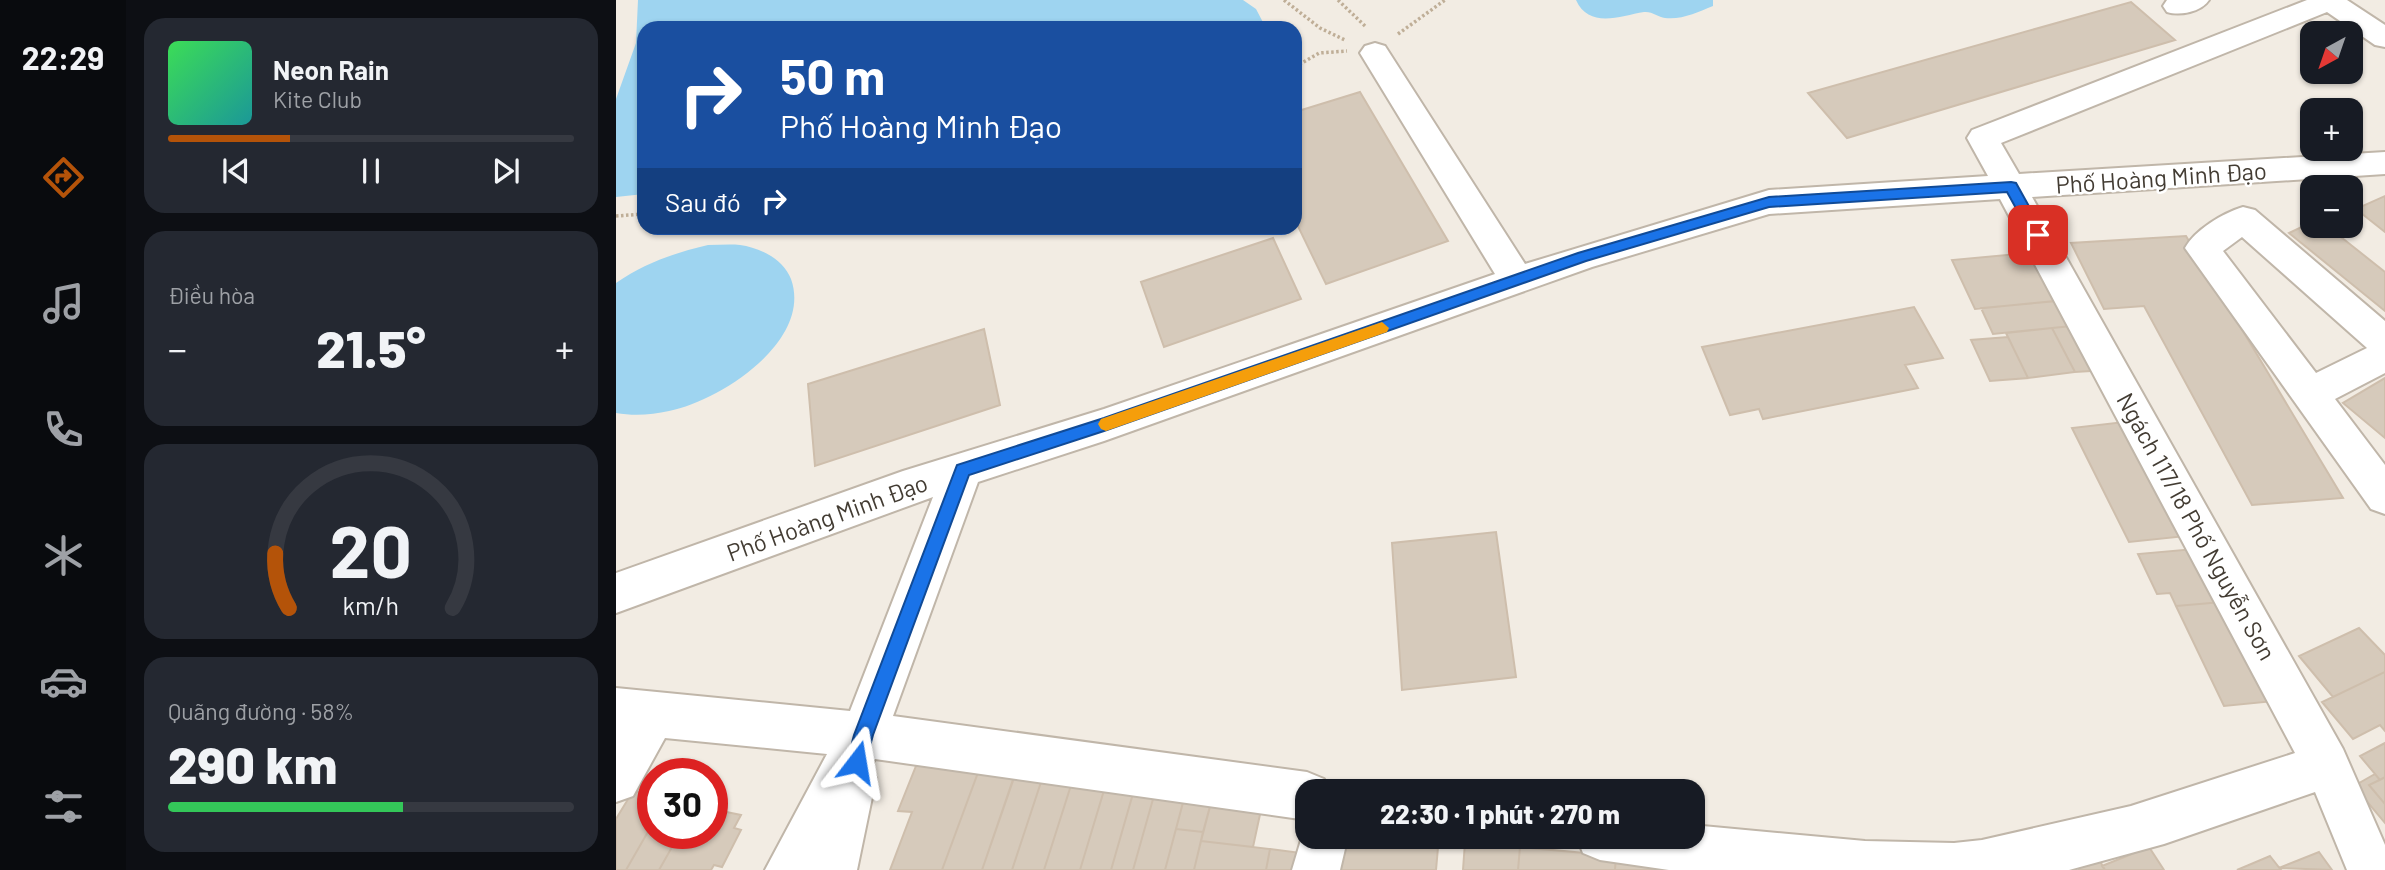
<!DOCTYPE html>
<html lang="vi">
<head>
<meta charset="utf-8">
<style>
  :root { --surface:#171b24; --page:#242831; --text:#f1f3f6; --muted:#9ea1a6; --line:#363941; --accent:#b45309 }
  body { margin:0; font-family:Barlow,sans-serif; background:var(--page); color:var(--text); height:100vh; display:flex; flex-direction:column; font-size:26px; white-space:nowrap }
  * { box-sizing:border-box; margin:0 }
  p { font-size:23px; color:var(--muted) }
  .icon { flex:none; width:38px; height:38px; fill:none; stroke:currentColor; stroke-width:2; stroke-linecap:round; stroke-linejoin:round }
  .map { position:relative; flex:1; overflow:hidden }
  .side { display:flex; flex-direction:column; gap:18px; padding:18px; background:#0d0f14; width:490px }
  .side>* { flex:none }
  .hud { position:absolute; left:21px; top:21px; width:665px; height:214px; border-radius:21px; box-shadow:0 2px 5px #0004; background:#1a4fa0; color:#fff; overflow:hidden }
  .needle { width:46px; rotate:220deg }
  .buttons { position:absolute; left:1684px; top:21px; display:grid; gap:14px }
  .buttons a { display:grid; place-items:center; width:63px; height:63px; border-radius:14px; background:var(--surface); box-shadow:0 2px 5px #0004; font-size:35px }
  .speed { position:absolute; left:21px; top:758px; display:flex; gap:14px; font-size:35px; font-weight:700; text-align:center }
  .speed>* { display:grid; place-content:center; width:91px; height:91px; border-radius:50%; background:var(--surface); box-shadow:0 2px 5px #0004; line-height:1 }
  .speed .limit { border:10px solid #d22; background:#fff; color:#111 }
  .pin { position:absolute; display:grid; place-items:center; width:60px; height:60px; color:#fff; margin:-30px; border-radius:14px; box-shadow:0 4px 10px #0006 }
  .me { position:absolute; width:77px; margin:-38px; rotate:14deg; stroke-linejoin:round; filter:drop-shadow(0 0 5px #0008) }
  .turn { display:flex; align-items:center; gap:24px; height:147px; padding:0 28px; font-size:32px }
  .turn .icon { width:91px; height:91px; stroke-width:2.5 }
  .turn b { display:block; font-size:49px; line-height:60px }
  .then { display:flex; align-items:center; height:66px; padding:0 28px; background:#0003; gap:14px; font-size:26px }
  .big { font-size:52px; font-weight:800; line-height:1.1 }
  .side .card { flex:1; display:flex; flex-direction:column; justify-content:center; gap:10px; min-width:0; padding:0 24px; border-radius:21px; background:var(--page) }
  .side .dial { align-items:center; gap:0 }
  .dial svg { height:182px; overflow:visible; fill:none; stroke:var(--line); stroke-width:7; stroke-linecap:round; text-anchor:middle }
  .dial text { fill:var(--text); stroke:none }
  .song { display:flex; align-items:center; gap:21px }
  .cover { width:84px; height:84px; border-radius:10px; background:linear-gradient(135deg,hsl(130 70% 55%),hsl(180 70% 35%)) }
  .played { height:7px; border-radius:4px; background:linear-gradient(90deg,var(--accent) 30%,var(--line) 30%) }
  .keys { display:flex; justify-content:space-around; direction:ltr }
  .heat { display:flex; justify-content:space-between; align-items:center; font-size:38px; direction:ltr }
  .charge { height:10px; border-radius:5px; background:linear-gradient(90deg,#34c759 58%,var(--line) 0) }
  .trip { position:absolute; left:679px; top:779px; width:410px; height:70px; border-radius:21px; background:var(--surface); box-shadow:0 2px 5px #0004; font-weight:800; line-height:70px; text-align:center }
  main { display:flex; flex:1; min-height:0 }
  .tab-bar { display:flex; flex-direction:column; width:126px; justify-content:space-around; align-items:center; background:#090b0e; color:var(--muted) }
  .tab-bar .icon { width:49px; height:49px }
  .tab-bar .active { color:var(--accent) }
  .tab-bar b { font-size:32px; color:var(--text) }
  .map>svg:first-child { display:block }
  .water { fill:#9ed4f0 }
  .building { fill:#d6cabb; stroke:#cebeac; stroke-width:2 }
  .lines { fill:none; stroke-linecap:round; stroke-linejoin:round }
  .minor-casing { stroke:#c0b6a9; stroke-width:4 }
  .path { stroke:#bfae97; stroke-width:3.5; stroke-dasharray:2.5 2.5; stroke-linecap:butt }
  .minor { fill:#fff; fill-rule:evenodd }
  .route { fill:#1a73e8; stroke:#114b97; stroke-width:2 }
  .slow { fill:#f59e0b }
  .labels { text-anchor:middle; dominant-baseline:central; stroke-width:5; stroke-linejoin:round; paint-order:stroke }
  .street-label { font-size:24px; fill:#433c33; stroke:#fff }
</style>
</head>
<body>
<main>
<nav class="tab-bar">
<b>22:29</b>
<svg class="icon active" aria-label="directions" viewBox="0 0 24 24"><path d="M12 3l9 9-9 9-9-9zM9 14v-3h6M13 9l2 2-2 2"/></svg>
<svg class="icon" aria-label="music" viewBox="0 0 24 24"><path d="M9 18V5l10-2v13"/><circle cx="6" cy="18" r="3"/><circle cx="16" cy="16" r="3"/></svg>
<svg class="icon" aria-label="phone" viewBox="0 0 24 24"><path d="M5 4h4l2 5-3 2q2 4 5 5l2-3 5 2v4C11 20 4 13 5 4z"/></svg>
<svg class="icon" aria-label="climate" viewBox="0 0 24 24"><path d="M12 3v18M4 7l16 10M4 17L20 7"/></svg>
<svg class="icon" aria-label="car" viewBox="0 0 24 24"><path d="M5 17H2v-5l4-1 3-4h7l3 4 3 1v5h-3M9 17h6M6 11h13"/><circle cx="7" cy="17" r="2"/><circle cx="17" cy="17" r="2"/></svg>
<svg class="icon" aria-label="filters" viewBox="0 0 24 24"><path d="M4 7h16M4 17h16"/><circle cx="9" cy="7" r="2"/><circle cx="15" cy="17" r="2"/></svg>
</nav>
<section class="side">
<div class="card">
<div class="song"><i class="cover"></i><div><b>Neon Rain</b><p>Kite Club</p></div></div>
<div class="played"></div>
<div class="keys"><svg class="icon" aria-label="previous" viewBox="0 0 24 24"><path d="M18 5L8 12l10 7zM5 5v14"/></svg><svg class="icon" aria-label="pause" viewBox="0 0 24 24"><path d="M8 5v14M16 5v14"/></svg><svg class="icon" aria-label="next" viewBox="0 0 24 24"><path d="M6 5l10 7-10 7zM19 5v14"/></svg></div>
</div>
<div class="card"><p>Điều hòa</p>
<div class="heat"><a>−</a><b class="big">21.5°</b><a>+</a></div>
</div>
<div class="card dial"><svg viewBox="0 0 100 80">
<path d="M14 69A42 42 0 1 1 86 69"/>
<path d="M14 69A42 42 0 0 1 8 45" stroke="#b45309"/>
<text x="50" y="56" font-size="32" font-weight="700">20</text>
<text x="50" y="72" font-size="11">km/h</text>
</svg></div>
<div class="card"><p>Quãng đường · 58%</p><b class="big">290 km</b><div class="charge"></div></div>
</section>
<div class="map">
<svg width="1769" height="870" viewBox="0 0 1769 870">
  <rect width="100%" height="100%" fill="#f2ece3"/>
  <path class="water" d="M 22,0 L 627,0 L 640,9 L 650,28 L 28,28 L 28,194 L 0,197 L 0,99 L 20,43 Z
    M 960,0 L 1097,0 L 1097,6 C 1082,12 1066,20 1049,18 C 1042,17 1036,11 1028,12 C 1004,16 973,29 960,0 Z
    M 92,245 C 103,245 114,244 124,245 C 145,248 167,259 175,279 C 197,341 104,401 53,411 C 36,415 17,416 0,413 L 0,283 C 29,263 58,253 92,245 Z"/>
  <path class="building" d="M 1515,2 L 1559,40 L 1231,138 L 1192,93 Z
    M 744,92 L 832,241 L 710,284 L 679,220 L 679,112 Z
    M 1769,196 L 1769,232 L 1740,209 Z
    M 1696,222 L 1696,226 L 1711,226 L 1769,272 L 1769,311 L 1673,233 Z
    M 1570,236 L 1727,498 L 1636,505 L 1528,306 L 1488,309 L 1455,243 Z
    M 657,238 L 685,299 L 548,347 L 525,282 Z
    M 1413,253 L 1439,301 L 1359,309 L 1336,260 Z
    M 1453,300 L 1466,325 L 1377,334 L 1365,308 Z
    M 1298,307 L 1327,358 L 1289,365 L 1302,388 L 1147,419 L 1143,409 L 1114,415 L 1086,347 Z
    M 1466,325 L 1491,370 L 1459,372 L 1436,328 Z
    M 1436,328 L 1459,372 L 1412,378 L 1390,333 Z
    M 368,329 L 384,405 L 199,466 L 192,384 Z
    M 1392,337 L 1412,378 L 1374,381 L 1355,340 Z
    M 1769,378 L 1769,438 L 1727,403 Z
    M 1517,421 L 1580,535 L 1513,542 L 1456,428 Z
    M 880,532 L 900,677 L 786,690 L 776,543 Z
    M 1590,548 L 1618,601 L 1560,606 L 1554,593 L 1541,594 L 1522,554 Z
    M 1618,601 L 1669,700 L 1608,706 L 1560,606 Z
    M 1743,628 L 1769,655 L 1769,672 L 1717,697 L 1683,656 Z
    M 1769,672 L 1769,731 L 1764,725 L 1737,739 L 1706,702 Z
    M 1769,743 L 1769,777 L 1764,780 L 1744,756 Z
    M 306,751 L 367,759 L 326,870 L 274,870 L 296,812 L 282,811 Z
    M 367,759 L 403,762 L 366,870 L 326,870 Z
    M 1759,774 L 1764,780 L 1753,785 L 1769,804 L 1769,823 L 1738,786 Z
    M 399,775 L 426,779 L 396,870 L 366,870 Z
    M 1769,777 L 1769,804 L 1753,785 Z
    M 426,779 L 456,782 L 428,870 L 396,870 Z
    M 456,782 L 489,787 L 464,870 L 428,870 Z
    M 489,787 L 518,790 L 495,870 L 464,870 Z
    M 518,790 L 539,792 L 517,870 L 495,870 Z
    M 17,791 L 37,795 L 37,823 L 10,870 L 0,870 L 0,819 Z
    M 539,792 L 569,795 L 549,870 L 517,870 Z
    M 569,795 L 596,799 L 587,832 L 560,829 Z
    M 596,799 L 646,805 L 637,847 L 585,841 Z
    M 96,809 L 125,815 L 118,828 L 125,830 L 106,867 L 98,865 L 95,870 L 43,870 L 64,833 L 96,833 Z
    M 37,823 L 37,833 L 64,833 L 43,870 L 10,870 Z
    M 560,829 L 587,832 L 578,870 L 549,870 Z
    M 722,836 L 823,836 L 820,870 L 716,870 Z
    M 585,841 L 654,849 L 650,870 L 578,870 Z
    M 849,842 L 904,847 L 902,870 L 847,870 Z
    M 904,847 L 1000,856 L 999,870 L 902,870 Z
    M 1533,847 L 1548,870 L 1489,870 L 1486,866 Z
    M 654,849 L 693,854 L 690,870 L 650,870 Z
    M 1703,852 L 1716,870 L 1663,868 Z
    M 1000,856 L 1047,860 L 1047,870 L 999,870 Z
    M 1481,856 L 1489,870 L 1463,870 L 1460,865 Z
    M 1654,856 L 1665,870 L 1621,870 Z"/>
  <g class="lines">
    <g class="minor-casing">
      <path id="minor" d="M 1551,0 L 1593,0 C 1585,12 1564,16 1551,12 L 1547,6 Z
        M 1691,0 L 1731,0 L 1769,25 L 1769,47 L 1759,45 L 1711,12 L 1385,143 L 1403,174 L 1769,152 L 1769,174 L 1416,197 L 1727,749 L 1769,845 L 1769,870 L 1731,870 L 1699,792 L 1548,844 L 1453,870 L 1053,870 L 984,860 L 967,853 L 960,836 L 1076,836 L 1076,825 L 1249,841 L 1338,843 L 1366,840 L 1515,806 L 1679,753 L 1384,199 L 1153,214 L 976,267 L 488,441 L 362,482 L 277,716 L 691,772 L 708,779 L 712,791 L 691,791 L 691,836 L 732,836 L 724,870 L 676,870 L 691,820 L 259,759 L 255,766 L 260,778 L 241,870 L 149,870 L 211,754 L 49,738 L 17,796 L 0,802 L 0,688 L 234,711 L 317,497 L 0,613 L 0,573 L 287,471 L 488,409 L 879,274 L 744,53 L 749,46 L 759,43 L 769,46 L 909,264 L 1153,190 L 1372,176 L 1351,138 L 1356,130 Z
        M 1627,207 L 1639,210 L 1769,321 L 1769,373 L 1719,399 L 1769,465 L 1769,514 L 1755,509 L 1569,248 C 1579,230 1607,213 1627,207 ZM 1626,237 L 1751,348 L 1700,373 L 1607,251 Z"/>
    </g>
    <path class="path" d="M 668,0 L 704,28 L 729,40
      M 722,0 L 749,26
      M 782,34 L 829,0
      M 679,67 L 703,53 L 731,51
      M 0,216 L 28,214
      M 292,228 L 329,228"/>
    <use href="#minor" class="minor"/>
  </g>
  <path class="route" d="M 1395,182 L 1400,183 L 1429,235 L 1426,239 L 1417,239 L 1391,192 L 1153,207 L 970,261 L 488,431 L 353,475 L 257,735 L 248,768 L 241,771 L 234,768 L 231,762 L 238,735 L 341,465 L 488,418 L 962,253 L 1153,197 Z"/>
  <path class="slow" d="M 766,322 L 773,328 L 771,332 L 490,431 L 485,429 L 482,424 L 485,419 Z"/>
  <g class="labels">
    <g class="street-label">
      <text transform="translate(1545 177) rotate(-4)">Phố Hoàng Minh Đạo</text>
      <text transform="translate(211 517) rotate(-20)">Phố Hoàng Minh Đạo</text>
      <text transform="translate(1581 526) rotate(61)">Ngách 117/18 Phố Nguyễn Sơn</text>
    </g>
  </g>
</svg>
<div class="buttons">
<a><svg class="needle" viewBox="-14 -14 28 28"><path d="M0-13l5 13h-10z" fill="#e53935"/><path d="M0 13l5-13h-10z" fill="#9ea1a6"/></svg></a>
<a>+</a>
<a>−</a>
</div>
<div class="speed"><div class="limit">30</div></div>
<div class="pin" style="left:1422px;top:235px;background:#d93025"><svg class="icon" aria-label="arrive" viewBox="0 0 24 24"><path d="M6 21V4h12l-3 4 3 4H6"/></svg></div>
<svg class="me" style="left:241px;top:762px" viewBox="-20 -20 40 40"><path d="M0-17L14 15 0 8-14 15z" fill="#1a73e8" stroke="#fff" stroke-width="4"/></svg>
<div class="trip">22:30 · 1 phút · 270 m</div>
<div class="hud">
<div class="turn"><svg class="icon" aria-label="right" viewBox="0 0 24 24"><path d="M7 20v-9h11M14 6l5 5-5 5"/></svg><div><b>50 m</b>Phố Hoàng Minh Đạo</div></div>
<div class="then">Sau đó<svg class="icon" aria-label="right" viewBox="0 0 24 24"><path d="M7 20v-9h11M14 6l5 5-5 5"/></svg></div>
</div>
</div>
</main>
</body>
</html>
